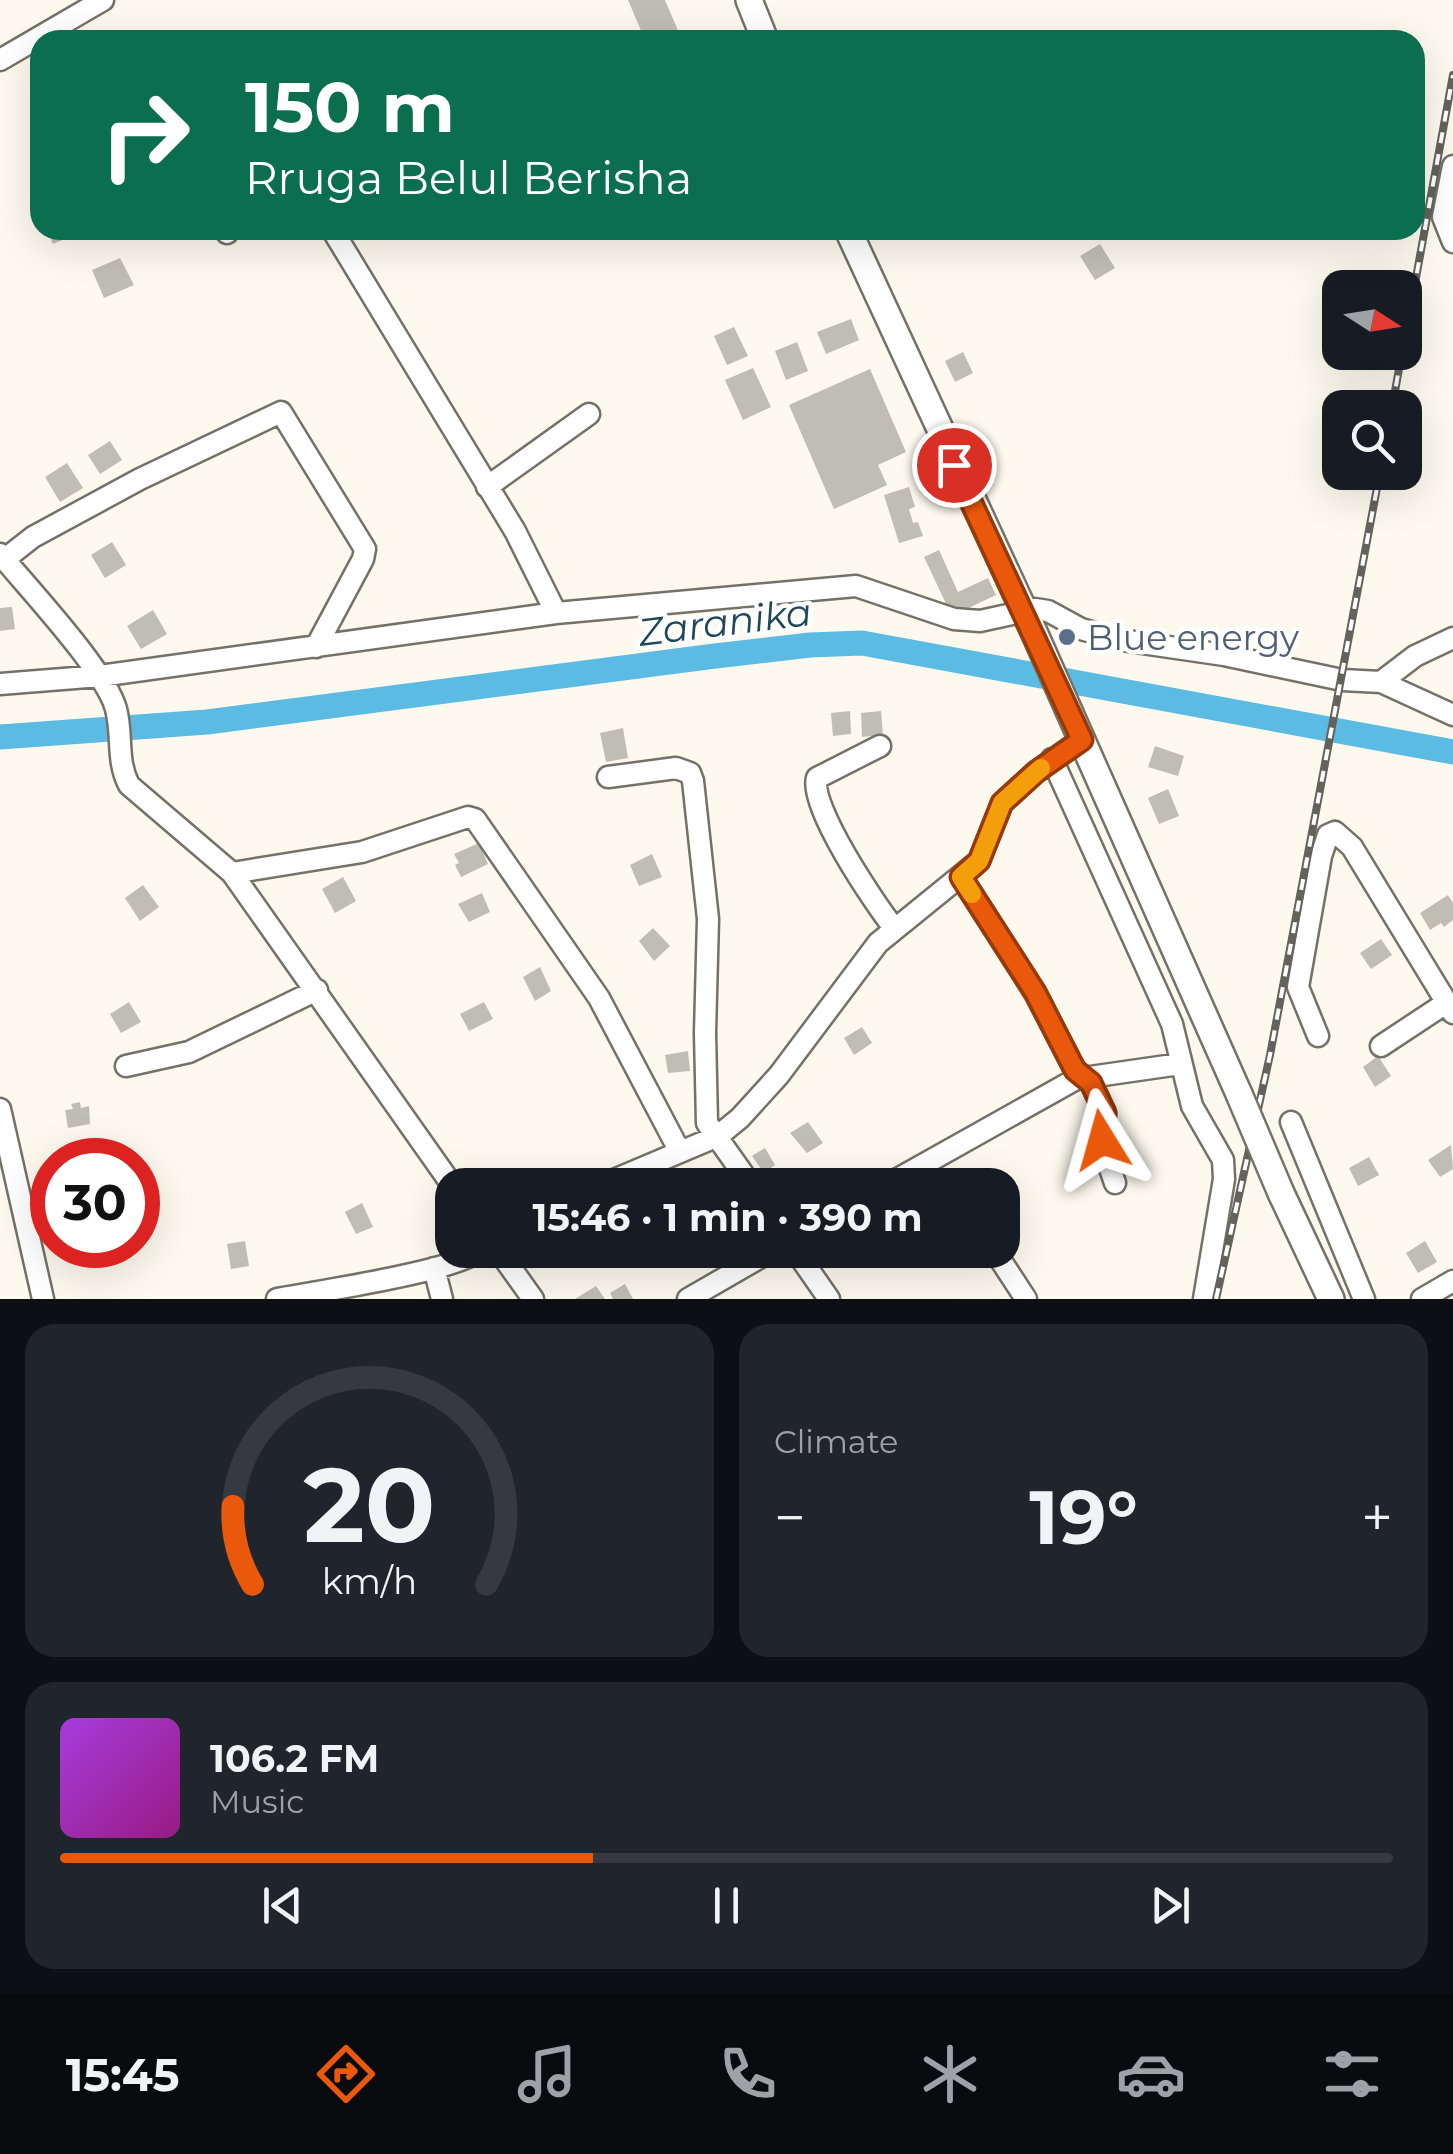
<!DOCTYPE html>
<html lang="en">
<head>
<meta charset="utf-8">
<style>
  :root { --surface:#171b24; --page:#20242c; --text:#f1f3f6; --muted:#9ea1a6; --line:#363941; --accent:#ea580c }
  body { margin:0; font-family:Montserrat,sans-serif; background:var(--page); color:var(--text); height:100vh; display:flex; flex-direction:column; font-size:38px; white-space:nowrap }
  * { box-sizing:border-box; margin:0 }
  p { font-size:32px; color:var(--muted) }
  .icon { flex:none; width:55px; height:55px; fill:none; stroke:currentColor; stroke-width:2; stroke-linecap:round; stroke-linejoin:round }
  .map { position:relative; height:1299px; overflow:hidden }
  .side { display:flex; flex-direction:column; gap:25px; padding:25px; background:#0d0f14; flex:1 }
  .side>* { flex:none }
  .hud { position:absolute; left:30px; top:30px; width:1395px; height:210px; border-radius:30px; box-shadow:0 10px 40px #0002; background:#0b6e4f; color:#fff; overflow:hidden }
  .needle { width:65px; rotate:102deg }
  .controls { position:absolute; left:1322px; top:270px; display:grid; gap:20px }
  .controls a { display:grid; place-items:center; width:100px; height:100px; border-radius:20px; background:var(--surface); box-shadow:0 10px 40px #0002; font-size:50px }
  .speed { position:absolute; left:30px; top:1138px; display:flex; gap:20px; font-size:50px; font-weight:700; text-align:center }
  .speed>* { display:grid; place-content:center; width:130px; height:130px; border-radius:50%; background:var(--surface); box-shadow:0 10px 40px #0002; line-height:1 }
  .speed .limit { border:15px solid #d22; background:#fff; color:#111 }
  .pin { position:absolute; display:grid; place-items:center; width:85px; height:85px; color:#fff; margin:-42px; border:5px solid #fff; border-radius:50%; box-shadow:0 2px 10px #0007 }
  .me { position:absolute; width:110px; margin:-55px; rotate:352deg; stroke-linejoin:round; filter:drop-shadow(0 0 8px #0008) }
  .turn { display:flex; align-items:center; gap:35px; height:210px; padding:0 50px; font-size:45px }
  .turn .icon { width:130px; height:130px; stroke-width:2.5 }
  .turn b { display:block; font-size:70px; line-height:85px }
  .big { font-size:75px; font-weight:700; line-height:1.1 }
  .side .widget { flex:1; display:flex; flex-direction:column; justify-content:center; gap:15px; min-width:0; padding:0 35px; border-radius:30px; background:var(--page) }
  .side .dial { align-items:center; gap:0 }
  .dial svg { height:260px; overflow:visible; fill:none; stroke:var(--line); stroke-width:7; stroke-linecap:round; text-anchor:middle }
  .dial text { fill:var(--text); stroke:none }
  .song { display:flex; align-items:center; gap:30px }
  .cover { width:120px; height:120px; border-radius:15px; background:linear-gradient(135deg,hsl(280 70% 55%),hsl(310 70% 35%)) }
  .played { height:10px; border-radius:5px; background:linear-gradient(90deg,var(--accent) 40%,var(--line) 40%) }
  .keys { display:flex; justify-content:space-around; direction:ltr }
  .heat { display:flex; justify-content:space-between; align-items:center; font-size:55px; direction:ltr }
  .side .tiles { flex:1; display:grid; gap:25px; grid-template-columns:1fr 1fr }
  .widget:last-child { grid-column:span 2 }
  .trip { position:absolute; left:435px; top:1168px; width:585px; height:100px; border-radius:30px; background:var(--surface); box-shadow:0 10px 40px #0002; font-weight:700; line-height:100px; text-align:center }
  .dock { display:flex; height:160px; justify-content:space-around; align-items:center; background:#090b0e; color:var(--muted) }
  .dock .icon { width:70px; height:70px }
  .dock .on { color:var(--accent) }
  .dock b { font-size:45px; color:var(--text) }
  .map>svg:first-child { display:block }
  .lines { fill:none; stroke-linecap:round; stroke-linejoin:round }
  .river { stroke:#5bbbe3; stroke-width:25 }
  .building { fill:#c0bdb2 }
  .minor-casing { stroke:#747168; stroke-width:25 }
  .major-casing { stroke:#747168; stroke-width:30 }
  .minor { stroke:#fff; stroke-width:20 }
  .major { stroke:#fff; stroke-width:25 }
  .rail-casing { stroke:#64625c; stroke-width:8 }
  .rail { stroke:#fff; stroke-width:4; stroke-dasharray:11; stroke-linecap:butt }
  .major-bridge-casing { stroke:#747168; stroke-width:30; stroke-linecap:butt }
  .major-bridge { stroke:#fff; stroke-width:25 }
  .route-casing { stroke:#983908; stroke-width:25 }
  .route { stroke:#ea580c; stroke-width:18 }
  .slow { stroke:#f59e0b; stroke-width:18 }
  .service-dot { fill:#5c6f8a; stroke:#fff; stroke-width:4 }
  .labels { text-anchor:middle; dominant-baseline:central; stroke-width:9; stroke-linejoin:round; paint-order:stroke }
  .service-label { font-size:35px; fill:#4e5e75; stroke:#fff; text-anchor:start }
  .water-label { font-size:38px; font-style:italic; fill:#1e4859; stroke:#fff }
</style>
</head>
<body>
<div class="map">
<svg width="1453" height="1299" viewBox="0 0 1453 1299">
  <rect width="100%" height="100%" fill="#fdf9ee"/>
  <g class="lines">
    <path class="river" d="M 0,737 L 207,722 L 715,656 L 810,645 L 862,643 L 1453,752"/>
  </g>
  <path class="building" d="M 628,0 L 665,0 L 682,40 L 645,40 Z
    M 47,230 L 70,230 L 72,236 L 53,244 Z
    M 1100,244 L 1115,268 L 1095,280 L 1080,256 Z
    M 120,258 L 134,285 L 104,298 L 92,270 Z
    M 851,319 L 859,340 L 826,354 L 817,332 Z
    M 734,327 L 748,356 L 727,365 L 714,336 Z
    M 797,342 L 808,371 L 786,380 L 775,351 Z
    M 963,352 L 973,373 L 955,382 L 945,361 Z
    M 753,368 L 771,407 L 743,420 L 725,380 Z
    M 870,369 L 906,452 L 878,465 L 887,485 L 834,509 L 789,405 Z
    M 110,441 L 122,460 L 100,474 L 88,455 Z
    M 67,463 L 83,488 L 60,502 L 45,477 Z
    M 909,487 L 915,507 L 909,509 L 913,523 L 918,522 L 923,536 L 899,543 L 884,495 Z
    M 112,542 L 126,565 L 105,578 L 91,555 Z
    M 939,550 L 958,592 L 988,578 L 996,595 L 962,611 L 948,608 L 924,557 Z
    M 12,607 L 15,629 L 0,631 L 0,608 Z
    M 153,610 L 167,634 L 141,649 L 127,626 Z
    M 850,711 L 851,734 L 833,736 L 831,713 Z
    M 881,711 L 883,735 L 862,737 L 861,713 Z
    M 623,728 L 628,758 L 606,762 L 600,733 Z
    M 1155,746 L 1184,756 L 1178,776 L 1148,767 Z
    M 1168,789 L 1179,816 L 1159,824 L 1148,798 Z
    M 479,843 L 488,864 L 461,877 L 455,865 L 459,863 L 454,854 Z
    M 652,854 L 662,877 L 639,886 L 630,865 Z
    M 343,877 L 356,901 L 335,913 L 322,889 Z
    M 143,885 L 159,907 L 140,921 L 125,898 Z
    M 482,893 L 490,912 L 469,922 L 458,904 Z
    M 1448,895 L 1453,903 L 1453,920 L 1444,927 L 1441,923 L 1430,930 L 1420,913 Z
    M 653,928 L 670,946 L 654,961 L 639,941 Z
    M 1381,939 L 1392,955 L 1371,969 L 1360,953 Z
    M 540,967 L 551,991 L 535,1001 L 523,977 Z
    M 129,1002 L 141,1022 L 121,1033 L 110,1014 Z
    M 484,1002 L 493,1019 L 469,1031 L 460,1014 Z
    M 862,1027 L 872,1043 L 854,1055 L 844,1038 Z
    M 688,1051 L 690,1071 L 668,1073 L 665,1055 Z
    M 1378,1056 L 1391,1076 L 1375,1087 L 1363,1067 Z
    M 80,1102 L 81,1108 L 89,1106 L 90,1124 L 68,1128 L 65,1110 L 73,1109 L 71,1104 Z
    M 808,1122 L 823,1143 L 807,1153 L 790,1133 Z
    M 1451,1145 L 1453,1169 L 1440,1177 L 1428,1160 Z
    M 765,1148 L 775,1165 L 764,1173 L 752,1156 Z
    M 1369,1157 L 1379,1175 L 1358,1186 L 1349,1168 Z
    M 362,1203 L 373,1227 L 356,1234 L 345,1212 Z
    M 245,1241 L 249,1266 L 231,1269 L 227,1244 Z
    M 1425,1241 L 1437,1262 L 1418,1273 L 1406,1253 Z
    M 625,1284 L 633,1299 L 613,1299 L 610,1293 Z
    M 596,1286 L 605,1299 L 575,1299 Z"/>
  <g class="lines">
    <g class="minor-casing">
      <path id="minor" d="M 0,60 L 103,0
        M 1453,166 L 1443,217 L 1453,242
        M 225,230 L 227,233
        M 333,231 L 515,531 L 556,613
        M 487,487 L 589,414
        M 0,554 C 28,588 106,671 116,709 C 123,735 116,760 129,785 L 232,873 L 452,1185
        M 5,559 L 33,537 L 140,479 L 281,412 L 365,549 L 363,559 L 316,647
        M 1381,682 L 1415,656 L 1453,638
        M 0,684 L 100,676 L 556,613 L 856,586 L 954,619 L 980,621 L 1035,609 L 1048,611 L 1081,629 L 1121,640 L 1224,655 L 1342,680 L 1381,682 L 1453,715
        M 880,746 L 817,778 C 808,805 875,904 894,928
        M 1052,759 L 1172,1024 L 1192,1106 L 1223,1160 L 1224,1179 L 1204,1299
        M 608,777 L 676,768 L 690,773 L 693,781 L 708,919 L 705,1033 L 707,1123 L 751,1185
        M 232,873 L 362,852 L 468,817 L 475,819 L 599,998 L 680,1152
        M 961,877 L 1035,993 L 1075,1070 L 1091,1083 L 1105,1113 L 1102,1145 L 1115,1183
        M 1318,1036 L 1298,987 L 1321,856 L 1328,835 L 1335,832 L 1352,847 L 1453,1013
        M 1381,1046 L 1446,1003
        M 126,1066 L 189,1052 L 317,990
        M 0,1109 L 43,1299
        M 1291,1122 L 1364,1299
        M 602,1185 L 718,1136 L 740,1118 L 779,1075 L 878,943 L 979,861 L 1002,803 L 1036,772 L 1081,740
        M 887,1185 L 1076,1079 L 1180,1064
        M 498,1250 L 533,1299
        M 795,1250 L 829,1299
        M 994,1250 L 1026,1299
        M 434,1268 L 442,1299
        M 277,1299 C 315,1292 458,1271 480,1250
        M 688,1299 L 773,1250
        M 1422,1299 L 1453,1281"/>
    </g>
    <g class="major-casing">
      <path id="major" d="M 749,0 L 765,40
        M 848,230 L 1034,632 L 1239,1094
        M 1281,1193 L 1331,1299"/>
    </g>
    <use href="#minor" class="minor"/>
    <use href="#major" class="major"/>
    <g class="rail-casing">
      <path id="rail" d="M 1405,338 L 1453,75
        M 1392,408 L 1402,352
        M 1216,1299 L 1270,1055 L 1380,472"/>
    </g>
    <use href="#rail" class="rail"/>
    <g class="major-bridge-casing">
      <path id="major-bridge" d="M 1239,1094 L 1281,1193"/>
    </g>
    <use href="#major-bridge" class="major-bridge"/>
  </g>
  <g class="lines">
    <g class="route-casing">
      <path id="route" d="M 954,465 L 1082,740 L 1036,772 L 1002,803 L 979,861 L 961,877 L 1035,992 L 1075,1070 L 1091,1083 L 1105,1113 L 1102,1140"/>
    </g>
    <use href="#route" class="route"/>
    <path class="slow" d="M 972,894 L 961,877 L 979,861 L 1002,803 L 1041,768"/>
  </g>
  <circle class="service-dot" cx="1067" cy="637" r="10"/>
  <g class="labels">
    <g class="service-label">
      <text x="1087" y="637">Blue energy</text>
    </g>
    <g class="water-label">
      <text transform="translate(725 622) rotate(-7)">Zaranika</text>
    </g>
  </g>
</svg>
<div class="controls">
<a><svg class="needle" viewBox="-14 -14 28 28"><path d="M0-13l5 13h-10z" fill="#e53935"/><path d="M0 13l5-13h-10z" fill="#9ea1a6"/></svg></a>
<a><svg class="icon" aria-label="search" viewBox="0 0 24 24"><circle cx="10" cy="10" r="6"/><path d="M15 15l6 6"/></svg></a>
</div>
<div class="speed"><div class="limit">30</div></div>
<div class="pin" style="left:954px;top:465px;background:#d93025"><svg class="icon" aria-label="arrive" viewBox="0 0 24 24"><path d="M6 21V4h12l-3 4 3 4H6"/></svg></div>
<svg class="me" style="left:1102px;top:1140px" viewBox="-20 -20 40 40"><path d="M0-17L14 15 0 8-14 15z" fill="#ea580c" stroke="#fff" stroke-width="4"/></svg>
<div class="trip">15:46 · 1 min · 390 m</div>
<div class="hud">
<div class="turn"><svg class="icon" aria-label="right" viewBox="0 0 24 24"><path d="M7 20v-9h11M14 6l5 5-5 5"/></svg><div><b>150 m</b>Rruga Belul Berisha</div></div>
</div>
</div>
<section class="side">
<div class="tiles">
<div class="widget dial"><svg viewBox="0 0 100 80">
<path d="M14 69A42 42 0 1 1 86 69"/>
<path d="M14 69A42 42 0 0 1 8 45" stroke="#ea580c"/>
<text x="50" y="56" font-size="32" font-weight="700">20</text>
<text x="50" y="72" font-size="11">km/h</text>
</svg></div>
<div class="widget"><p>Climate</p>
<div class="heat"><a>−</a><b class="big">19°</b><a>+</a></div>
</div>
<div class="widget">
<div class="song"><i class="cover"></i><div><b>106.2 FM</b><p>Music</p></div></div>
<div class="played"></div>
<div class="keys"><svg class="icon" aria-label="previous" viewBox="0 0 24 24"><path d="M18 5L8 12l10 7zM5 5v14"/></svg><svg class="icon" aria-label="pause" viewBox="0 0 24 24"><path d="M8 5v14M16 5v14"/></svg><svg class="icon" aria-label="next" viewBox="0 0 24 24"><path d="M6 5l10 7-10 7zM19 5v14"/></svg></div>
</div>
</div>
</section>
<nav class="dock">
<b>15:45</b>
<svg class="icon on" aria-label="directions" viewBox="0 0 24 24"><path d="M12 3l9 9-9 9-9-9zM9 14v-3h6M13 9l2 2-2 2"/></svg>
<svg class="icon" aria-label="music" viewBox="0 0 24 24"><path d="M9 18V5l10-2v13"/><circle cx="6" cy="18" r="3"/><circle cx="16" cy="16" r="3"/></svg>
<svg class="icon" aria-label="phone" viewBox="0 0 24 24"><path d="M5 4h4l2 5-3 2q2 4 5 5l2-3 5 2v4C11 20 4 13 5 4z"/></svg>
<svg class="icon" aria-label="climate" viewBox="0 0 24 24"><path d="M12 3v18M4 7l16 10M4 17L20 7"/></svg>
<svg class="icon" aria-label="car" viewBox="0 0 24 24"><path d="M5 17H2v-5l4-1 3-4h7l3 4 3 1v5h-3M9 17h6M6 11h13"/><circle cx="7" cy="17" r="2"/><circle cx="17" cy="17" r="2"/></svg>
<svg class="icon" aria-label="filters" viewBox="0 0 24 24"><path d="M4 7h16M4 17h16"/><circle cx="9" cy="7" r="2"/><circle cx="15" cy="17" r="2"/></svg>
</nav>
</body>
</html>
